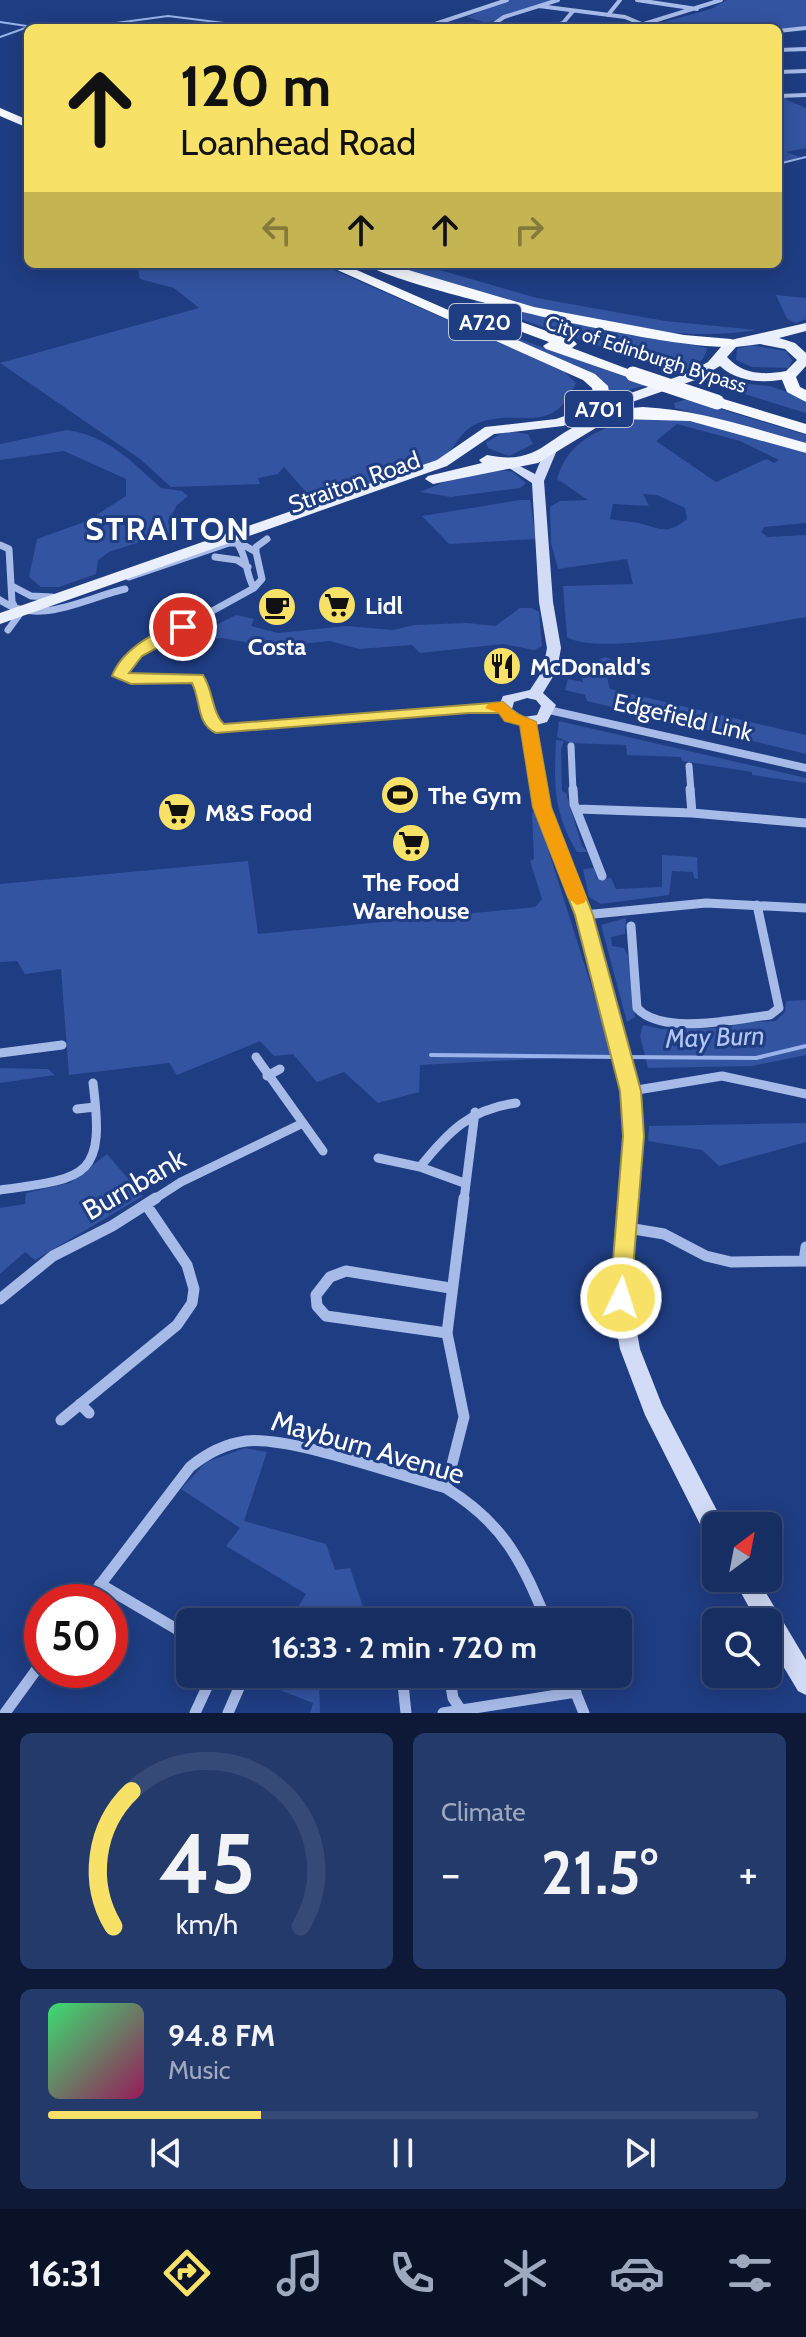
<!DOCTYPE html>
<html lang="en">
<head>
<meta charset="utf-8">
<style>
  :root { --surface:#172e62; --page:#243a6b; --text:#f1f3f6; --muted:#9ea8be; --line:#364a77; --accent:#f7e267 }
  body { margin:0; font-family:Cabin,sans-serif; background:var(--page); color:var(--text); height:100vh; display:flex; flex-direction:column; font-size:30px; white-space:nowrap }
  * { box-sizing:border-box; margin:0 }
  p { font-size:26px; color:var(--muted) }
  .icon { flex:none; width:44px; height:44px; fill:none; stroke:currentColor; stroke-width:2; stroke-linecap:round; stroke-linejoin:round }
  .map { position:relative; height:1713px; overflow:hidden }
  .drawer { display:flex; flex-direction:column; gap:20px; padding:20px; background:#0d1936; flex:1 }
  .drawer>* { flex:none }
  .top-card { position:absolute; left:24px; top:24px; width:758px; height:244px; border-radius:12px; box-shadow:0 4px 20px #0003,0 0 0 2px var(--line); background:#f7e267; color:#111; overflow:hidden }
  .needle { width:52px; rotate:32deg }
  .tools { position:absolute; left:702px; top:1512px; display:grid; gap:16px }
  .tools a { display:grid; place-items:center; width:80px; height:80px; border-radius:12px; background:var(--surface); box-shadow:0 4px 20px #0003,0 0 0 2px var(--line); font-size:40px }
  .speed { position:absolute; left:24px; top:1584px; display:flex; gap:16px; font-size:40px; font-weight:700; text-align:center }
  .speed>* { display:grid; place-content:center; width:104px; height:104px; border-radius:50%; background:var(--surface); box-shadow:0 4px 20px #0003,0 0 0 2px var(--line); line-height:1 }
  .speed .limit { border:12px solid #d22; background:#fff; color:#111 }
  .pin { position:absolute; display:grid; place-items:center; width:68px; height:68px; color:#fff; margin:-34px; border:4px solid #fff; border-radius:50%; box-shadow:0 2px 8px #0007 }
  .me { position:absolute; width:88px; margin:-44px; rotate:4deg; stroke-linejoin:round; filter:drop-shadow(0 0 6px #0008) }
  .turn { display:flex; align-items:center; gap:28px; height:168px; padding:0 24px; font-size:36px }
  .turn .icon { width:104px; height:104px; stroke-width:2.5 }
  .turn b { display:block; font-size:56px; line-height:68px }
  .lanes { display:flex; align-items:center; height:76px; padding:0 24px; background:#0003; justify-content:center; gap:40px; direction:ltr }
  .lanes .off { opacity:.35 }
  .big { font-size:60px; font-weight:700; line-height:1.1 }
  .drawer .card { flex:1; display:flex; flex-direction:column; justify-content:center; gap:12px; min-width:0; padding:0 28px; border-radius:12px; background:var(--page) }
  .drawer .dial { align-items:center; gap:0 }
  .dial svg { height:208px; overflow:visible; fill:none; stroke:var(--line); stroke-width:7; stroke-linecap:round; text-anchor:middle }
  .dial text { fill:var(--text); stroke:none }
  .song { display:flex; align-items:center; gap:24px }
  .cover { width:96px; height:96px; border-radius:12px; background:linear-gradient(135deg,hsl(140 70% 55%),hsl(330 70% 35%)) }
  .played { height:8px; border-radius:4px; background:linear-gradient(90deg,var(--accent) 30%,var(--line) 30%) }
  .keys { display:flex; justify-content:space-around; direction:ltr }
  .heat { display:flex; justify-content:space-between; align-items:center; font-size:44px; direction:ltr }
  .drawer .tiles { flex:1; display:grid; gap:20px; grid-template-columns:1fr 1fr }
  .card:last-child { grid-column:span 2 }
  .trip { position:absolute; left:176px; top:1608px; width:456px; height:80px; border-radius:12px; background:var(--surface); box-shadow:0 4px 20px #0003,0 0 0 2px var(--line); font-weight:700; line-height:80px; text-align:center }
  .tabs { display:flex; height:128px; justify-content:space-around; align-items:center; background:#091227; color:var(--muted) }
  .tabs .icon { width:56px; height:56px }
  .tabs .on { color:var(--accent) }
  .tabs b { font-size:36px; color:var(--text) }
  .map>svg:first-child { display:block }
  .green { fill:#3354a1; fill-rule:evenodd }
  .lines { fill:none; stroke-linecap:round; stroke-linejoin:round }
  .stream-far1 { stroke:#9ab4eb; stroke-width:2 }
  .stream { stroke:#9ab4eb; stroke-width:4 }
  .minor-far3 { stroke:#a7bbe9; stroke-width:4 }
  .minor-far2 { stroke:#a7bbe9; stroke-width:7 }
  .minor-far1 { stroke:#a7bbe9; stroke-width:9 }
  .minor { stroke:#a7bbe9; stroke-width:11 }
  .tertiary { fill:#a7bbe9; fill-rule:evenodd }
  .secondary { fill:#d2dcf7; fill-rule:evenodd }
  .primary { fill:#eaeffe; fill-rule:evenodd }
  .trunk { fill:#f4f7fe; fill-rule:evenodd }
  .trunk-bridge { stroke:#f4f7fe; stroke-width:15 }
  .route { fill:#f7e267; stroke:#a19343; stroke-width:2 }
  .slow { fill:#f59e0b }
  .labels { text-anchor:middle; dominant-baseline:central; stroke-width:6; stroke-linejoin:round; paint-order:stroke }
  .far-street-label { font-size:20px; fill:#fff; stroke:#1f3d83 }
  .shield { fill:#1f3d83; stroke:#bcc5da; stroke-width:2 }
  .shield-label { font-size:22px; font-weight:bold; fill:#fff }
  .street-label { font-size:24px; fill:#fff; stroke:#1f3d83 }
  .poi-label { font-size:24px; font-weight:bold; fill:#fff; stroke:#1f3d83; text-anchor:start }
  .water-label { font-size:26px; font-style:italic; fill:#b2c6f1; stroke:#1f3d83 }
  .near-street-label { font-size:28px; fill:#fff; stroke:#1f3d83 }
  .district-label { font-size:32px; font-weight:bold; letter-spacing:2px; fill:#fff; stroke:#1f3d83 }
</style>
</head>
<body>
<div class="map">
<svg width="806" height="1713" viewBox="0 0 806 1713">
  <rect width="100%" height="100%" fill="#1f3d83"/>
  <path class="green" d="M 510,0 L 553,0 L 487,23 L 467,17 Z
    M 727,0 L 806,0 L 806,26 L 778,30 L 642,28 L 711,9 Z
    M 778,86 L 787,100 L 806,108 L 806,148 L 786,152 L 800,157 L 778,164 Z
    M 137,264 L 320,264 L 564,371 L 576,383 C 552,439 519,406 476,424 C 459,432 456,448 442,458 C 419,474 341,493 312,499 L 284,467 L 278,474 L 258,478 L 260,484 L 171,487 L 140,459 L 0,363 L 199,308 L 174,288 L 140,279 Z
    M 386,264 L 419,264 L 537,298 L 665,321 L 757,330 C 643,349 496,296 386,264 Z
    M 776,295 L 806,298 L 806,319 L 796,323 L 787,319 Z
    M 480,300 L 707,348 C 705,364 691,368 678,373 L 473,303 Z
    M 494,330 L 648,385 L 613,394 L 593,375 L 489,332 Z
    M 750,345 L 786,351 L 792,360 L 789,368 L 752,367 L 736,360 L 737,349 Z
    M 748,384 L 770,386 L 806,399 L 806,413 L 722,387 Z
    M 688,399 L 806,435 L 806,444 L 675,408 L 674,403 Z
    M 636,419 L 690,419 L 806,450 L 806,523 L 764,527 L 761,532 L 768,537 L 806,535 L 806,617 C 762,624 600,658 567,637 L 563,586 L 633,584 L 627,559 L 558,569 L 551,543 L 550,507 L 560,501 L 588,500 L 557,479 C 568,441 599,428 636,419 ZM 677,424 L 740,441 L 779,460 L 774,463 L 766,459 L 716,482 L 656,441 ZM 643,494 L 657,495 L 685,508 L 687,519 C 668,534 664,530 642,524 C 632,521 620,521 610,519 L 613,504 L 649,506 Z
    M 67,430 C 108,436 131,461 161,488 L 182,491 L 188,496 L 177,505 L 168,522 L 174,531 L 109,552 L 98,560 L 96,574 L 59,587 L 41,587 L 29,577 L 37,539 L 87,521 L 126,496 L 126,479 L 64,451 L 0,460 L 0,444 Z
    M 507,431 L 528,434 L 533,444 L 509,456 L 488,448 L 486,442 Z
    M 502,470 L 513,472 L 526,483 L 520,488 L 451,497 L 420,492 L 454,478 Z
    M 520,500 L 530,500 L 536,539 L 449,544 L 422,516 Z
    M 520,608 L 532,608 L 539,612 L 542,646 L 534,650 L 503,644 L 420,653 L 412,645 L 359,649 L 330,641 L 270,647 L 223,638 L 193,640 L 196,635 L 236,615 L 254,619 L 251,626 L 278,633 L 347,626 L 393,630 L 414,625 L 467,623 L 495,626 Z
    M 605,657 L 630,666 L 607,678 L 610,689 L 806,735 L 806,754 L 587,701 L 585,695 L 565,690 L 568,679 L 583,682 L 580,669 Z
    M 559,721 L 806,778 L 806,783 L 752,775 L 752,772 L 682,761 L 681,757 L 627,755 L 626,745 L 570,743 L 557,737 Z
    M 556,740 L 564,741 L 561,749 L 562,791 L 566,793 L 582,846 L 588,852 L 577,852 C 553,811 554,786 556,740 Z
    M 536,811 L 613,1055 L 420,1065 L 419,1092 L 378,1103 L 344,1072 L 317,1082 L 293,1054 L 274,1056 L 260,1041 L 177,1075 L 169,1063 L 69,1075 L 61,969 L 25,974 L 17,961 L 0,962 L 0,884 L 248,861 L 258,934 L 535,907 L 542,899 L 530,861 L 534,859 L 532,813 Z
    M 662,855 L 697,857 L 698,879 L 694,878 L 693,872 L 672,871 L 669,895 L 601,904 L 589,897 L 583,869 L 594,868 L 597,879 L 611,878 L 616,889 L 662,887 Z
    M 626,918 L 625,934 L 611,937 L 612,946 L 624,948 L 628,956 L 635,1017 L 627,1022 L 601,925 Z
    M 806,1000 L 806,1055 L 752,1066 L 648,1068 L 640,1036 L 643,1025 L 661,1029 L 730,1028 L 735,1023 L 776,1021 L 785,1012 L 786,1001 Z
    M 0,1068 L 48,1069 L 55,1075 L 0,1083 Z
    M 806,1123 L 806,1142 L 719,1166 L 702,1150 L 648,1141 L 649,1126 Z
    M 107,1154 L 143,1196 L 35,1260 L 25,1252 L 0,1274 L 0,1208 L 25,1204 L 26,1193 L 70,1183 Z
    M 245,1448 L 267,1452 L 244,1521 L 326,1544 L 335,1570 L 350,1568 L 368,1622 L 289,1622 L 306,1594 L 226,1546 L 240,1528 L 181,1489 L 206,1462 Z
    M 267,1674 L 308,1674 L 309,1681 L 319,1681 L 320,1713 L 310,1713 L 313,1703 L 267,1685 Z"/>
  <g class="lines">
    <path class="stream-far1" d="M 0,22 L 40,28
      M 79,28 L 168,16 L 265,28
      M 0,37 L 28,27
      M 778,164 L 806,157"/>
    <path class="stream" d="M 431,1055 L 617,1057
      M 626,1057 L 756,1058 L 806,1046"/>
    <path class="minor-far3" d="M 637,0 L 697,9
      M 539,6 L 625,17 L 644,25
      M 608,15 L 620,0
      M 423,28 L 507,0
      M 488,28 L 504,17 L 558,0
      M 548,28 L 563,23 L 573,11
      M 631,28 L 721,0
      M 778,31 L 806,28
      M 778,50 L 806,49
      M 778,72 L 806,71
      M 778,96 L 806,95"/>
    <path class="minor-far2" d="M 237,543 C 248,558 245,573 254,588
      M 0,545 L 9,549 L 12,602 L 19,615 L 8,630
      M 256,552 L 256,547 L 267,539
      M 215,557 L 237,560 L 248,567
      M 129,577 L 229,543 L 240,543 L 256,552 L 262,579 L 254,588 L 136,653 L 124,665 L 120,676 L 198,678 L 211,719 L 222,729 L 503,707
      M 12,586 L 31,596 L 52,597
      M 0,600 C 38,627 85,598 125,589
      M 571,746 L 573,791
      M 689,766 L 691,791"/>
    <path class="minor-far1" d="M 573,789 L 574,804 L 602,876
      M 690,789 L 692,813
      M 578,809 L 692,813 L 806,823
      M 584,915 L 706,903 L 806,908
      M 631,926 L 637,1008 C 662,1036 735,1019 770,1015 L 779,1008 L 757,905
      M 0,1053 L 62,1045
      M 256,1057 L 323,1151
      M 267,1076 L 280,1069
      M 631,1091 L 722,1076 L 806,1094
      M 77,1109 L 95,1107
      M 378,1158 L 420,1167
      M 464,1183 L 420,1167 C 448,1132 470,1109 516,1103
      M 0,1190 C 89,1178 105,1177 93,1083
      M 153,1200 L 181,1182 L 301,1124
      M 464,1200 L 475,1112"/>
    <path class="minor" d="M 628,1228 L 664,1234 L 706,1256 L 731,1262 L 806,1261
      M 804,1261 L 806,1247
      M 0,1299 L 53,1256 L 112,1226 L 156,1198
      M 447,1333 L 326,1316 L 317,1306 L 316,1295 L 330,1277 L 346,1271 L 450,1288
      M 80,1404 L 89,1413
      M 61,1420 L 177,1325 L 192,1303 L 194,1289 L 187,1265 L 147,1206
      M 446,1488 L 464,1417 L 447,1333 L 464,1198
      M 100,1584 L 190,1637
      M 87,1602 L 190,1467 C 207,1453 225,1444 246,1441 C 290,1436 398,1475 446,1488 C 504,1523 522,1562 547,1622
      M 402,1674 L 406,1713
      M 449,1674 L 453,1698 L 461,1710
      M 568,1674 L 584,1713
      M 5,1713 L 42,1662
      M 195,1713 L 213,1674
      M 228,1713 L 242,1681 L 241,1674
      M 443,1713 L 576,1692"/>
    <path class="tertiary" d="M 549,706 L 806,764 L 806,772 L 544,713 L 543,710 L 544,707 Z"/>
    <path class="secondary" d="M 551,446 L 557,450 L 544,481 L 553,602 L 561,648 L 557,670 L 543,693 L 556,705 L 547,722 L 536,725 L 550,807 L 592,915 L 640,1091 L 642,1136 L 631,1298 L 640,1349 L 662,1405 L 725,1526 L 716,1526 L 716,1543 L 708,1540 L 645,1415 L 620,1349 L 611,1298 L 624,1136 L 622,1091 L 576,915 L 534,807 L 521,726 L 497,711 L 503,696 L 530,690 L 543,670 L 547,648 L 539,602 L 532,483 L 506,466 L 512,462 L 535,474 L 545,450 ZM 527,698 L 536,700 L 541,706 L 537,715 L 524,717 L 512,709 L 514,702 Z
      M 733,1578 L 757,1578 L 806,1660 L 806,1695 L 798,1691 L 768,1641 L 768,1622 L 757,1622 Z"/>
    <path class="primary" d="M 806,323 L 806,331 L 779,338 L 795,343 L 806,353 L 806,366 L 796,377 C 770,383 741,385 720,366 L 698,379 L 563,426 L 494,434 L 447,466 L 0,624 L 0,613 L 437,460 L 485,427 L 556,419 L 688,373 L 708,362 L 726,341 ZM 760,344 L 785,349 L 797,360 L 786,371 C 764,375 743,375 727,357 L 736,347 Z
      M 594,419 L 601,423 L 599,426 L 538,463 L 433,484 L 425,479 L 428,476 L 482,463 L 479,460 L 487,455 C 542,467 548,432 594,419 Z"/>
    <path class="trunk" d="M 0,108 L 28,120 L 28,128 L 0,116 Z
      M 324,264 L 343,264 L 595,374 L 608,386 L 610,397 L 593,416 L 581,416 L 579,413 L 594,396 L 592,388 L 583,380 Z
      M 366,264 L 388,264 L 534,307 L 684,335 L 731,339 L 739,344 C 718,362 393,287 366,264 Z
      M 468,306 L 478,306 L 574,341 L 577,344 L 572,348 L 641,374 L 627,377 L 546,349 L 543,346 L 549,342 L 468,312 Z
      M 782,372 L 794,372 L 800,387 L 806,390 L 806,402 L 787,392 L 780,375 Z
      M 717,397 L 806,424 L 806,434 L 711,405 L 709,402 Z
      M 643,407 C 700,410 752,428 806,443 L 806,453 L 690,421 L 619,419 L 611,414 L 619,409 Z"/>
    <path class="trunk-bridge" d="M 633,374 L 717,402"/>
  </g>
  <path class="route" d="M 183,622 L 191,627 L 189,630 L 142,656 L 129,673 L 203,675 C 213,690 212,713 224,724 L 503,702 L 517,714 L 536,722 L 551,807 L 593,915 L 641,1091 L 644,1136 L 630,1305 L 621,1308 L 613,1305 L 610,1298 L 623,1136 L 620,1091 L 575,915 L 533,807 L 520,725 L 505,721 L 499,713 L 469,713 L 216,733 C 196,724 201,700 192,683 L 131,684 L 112,676 C 122,649 157,630 183,622 Z"/>
  <path class="slow" d="M 503,702 L 517,714 L 536,722 L 551,807 L 587,898 L 584,903 L 577,905 L 568,898 L 533,807 L 520,725 L 505,721 L 499,713 L 485,708 L 488,704 Z"/>
  <defs>
    <g id="supermarket-disc" transform="scale(2)"><circle r="9.5" fill="#f7e267" stroke="#1f3d83"/><path d="M-6-5.5h2.5l.6 2H6L4.5 2H-2.5L-4.4-4H-6ZM-1.5 3.2a1.3 1.3 0 1 0 .1 0ZM3 3.2a1.3 1.3 0 1 0 .1 0Z" fill="#111"/></g>
    <g id="cafe-disc" transform="scale(2)"><circle r="9.5" fill="#f7e267" stroke="#1f3d83"/><path d="M-5.5-4.5H6V0H3Q3 3.5 0 3.5H-2.5Q-5.5 3.5-5.5 0ZM3-3.2v2h1.7v-2ZM-6 4.5H4V6H-6Z" fill="#111"/></g>
    <g id="restaurant-disc" transform="scale(2)"><circle r="9.5" fill="#f7e267" stroke="#1f3d83"/><path d="M-5-6h1v4h1v-4h1v4h1v-4h1v5L-1.5 .5V6h-2V.5L-5-1ZM5-6V6H3V1.5H1.5Q1.5-4 5-6Z" fill="#111"/></g>
    <g id="stadium-disc" transform="scale(2)"><circle r="9.5" fill="#f7e267" stroke="#1f3d83"/><path d="M0-5a6.5 5 0 1 0 0 10a6.5 5 0 1 0 0-10ZM-3.5-1.8h7v3.6h-7Z" fill="#111"/></g>
  </defs>
  <g fill-rule="evenodd">
    <use href="#supermarket-disc" x="337" y="605"/>
    <use href="#cafe-disc" x="277" y="607"/>
    <use href="#restaurant-disc" x="502" y="666"/>
    <use href="#stadium-disc" x="400" y="795"/>
    <use href="#supermarket-disc" x="177" y="812"/>
    <use href="#supermarket-disc" x="411" y="843"/>
  </g>
  <g class="labels">
    <g class="far-street-label">
      <text transform="translate(646 354) rotate(18)">City of Edinburgh Bypass</text>
    </g>
    <g class="shield">
      <rect x="449" y="304" width="72" height="36" rx="6"/>
      <rect x="565" y="391" width="68" height="36" rx="6"/>
    </g>
    <g class="shield-label">
      <text x="485" y="322">A720</text>
      <text x="599" y="409">A701</text>
    </g>
    <g class="street-label">
      <text transform="translate(354 482) rotate(-20)">Straiton Road</text>
      <text transform="translate(683 717) rotate(13)">Edgefield Link</text>
    </g>
    <g class="poi-label">
      <text x="365" y="605">Lidl</text>
      <text x="277" y="646" text-anchor="middle">Costa</text>
      <text x="530" y="666">McDonald's</text>
      <text x="428" y="795">The Gym</text>
      <text x="205" y="812">M&amp;S Food</text>
      <text x="411" y="882" text-anchor="middle">The Food<tspan x="411" dy="28">Warehouse</tspan></text>
    </g>
    <g class="water-label">
      <text transform="translate(715 1037) rotate(-2)">May Burn</text>
    </g>
    <g class="near-street-label">
      <text transform="translate(134 1184) rotate(-30)">Burnbank</text>
      <text transform="translate(368 1447) rotate(16)">Mayburn Avenue</text>
    </g>
    <g class="district-label">
      <text x="168" y="528">STRAITON</text>
    </g>
  </g>
</svg>
<div class="tools">
<a><svg class="needle" viewBox="-14 -14 28 28"><path d="M0-13l5 13h-10z" fill="#e53935"/><path d="M0 13l5-13h-10z" fill="#9ea8be"/></svg></a>
<a><svg class="icon" aria-label="search" viewBox="0 0 24 24"><circle cx="10" cy="10" r="6"/><path d="M15 15l6 6"/></svg></a>
</div>
<div class="speed"><div class="limit">50</div></div>
<div class="pin" style="left:183px;top:627px;background:#d93025"><svg class="icon" aria-label="arrive" viewBox="0 0 24 24"><path d="M6 21V4h12l-3 4 3 4H6"/></svg></div>
<svg class="me" style="left:621px;top:1298px" viewBox="-20 -20 40 40"><circle r="17" fill="#f7e267" stroke="#fff" stroke-width="3"/><path d="M0-11L8 9 0 5-8 9z" fill="#fff"/></svg>
<div class="trip">16:33 · 2 min · 720 m</div>
<div class="top-card">
<div class="turn"><svg class="icon" aria-label="ahead" viewBox="0 0 24 24"><path d="M12 20V5M6 11l6-6 6 6"/></svg><div><b>120 m</b>Loanhead Road</div></div>
<div class="lanes"><svg class="icon off" aria-label="left" viewBox="0 0 24 24"><path d="M17 20v-9H6M10 6l-5 5 5 5"/></svg><svg class="icon" aria-label="ahead" viewBox="0 0 24 24"><path d="M12 20V5M6 11l6-6 6 6"/></svg><svg class="icon" aria-label="ahead" viewBox="0 0 24 24"><path d="M12 20V5M6 11l6-6 6 6"/></svg><svg class="icon off" aria-label="right" viewBox="0 0 24 24"><path d="M7 20v-9h11M14 6l5 5-5 5"/></svg></div>
</div>
</div>
<section class="drawer">
<div class="tiles">
<div class="card dial"><svg viewBox="0 0 100 80">
<path d="M14 69A42 42 0 1 1 86 69"/>
<path d="M14 69A42 42 0 0 1 21 17" stroke="#f7e267"/>
<text x="50" y="56" font-size="32" font-weight="700">45</text>
<text x="50" y="72" font-size="11">km/h</text>
</svg></div>
<div class="card"><p>Climate</p>
<div class="heat"><a>−</a><b class="big">21.5°</b><a>+</a></div>
</div>
<div class="card">
<div class="song"><i class="cover"></i><div><b>94.8 FM</b><p>Music</p></div></div>
<div class="played"></div>
<div class="keys"><svg class="icon" aria-label="previous" viewBox="0 0 24 24"><path d="M18 5L8 12l10 7zM5 5v14"/></svg><svg class="icon" aria-label="pause" viewBox="0 0 24 24"><path d="M8 5v14M16 5v14"/></svg><svg class="icon" aria-label="next" viewBox="0 0 24 24"><path d="M6 5l10 7-10 7zM19 5v14"/></svg></div>
</div>
</div>
</section>
<nav class="tabs">
<b>16:31</b>
<svg class="icon on" aria-label="directions" viewBox="0 0 24 24"><path d="M12 3l9 9-9 9-9-9zM9 14v-3h6M13 9l2 2-2 2"/></svg>
<svg class="icon" aria-label="music" viewBox="0 0 24 24"><path d="M9 18V5l10-2v13"/><circle cx="6" cy="18" r="3"/><circle cx="16" cy="16" r="3"/></svg>
<svg class="icon" aria-label="phone" viewBox="0 0 24 24"><path d="M5 4h4l2 5-3 2q2 4 5 5l2-3 5 2v4C11 20 4 13 5 4z"/></svg>
<svg class="icon" aria-label="climate" viewBox="0 0 24 24"><path d="M12 3v18M4 7l16 10M4 17L20 7"/></svg>
<svg class="icon" aria-label="car" viewBox="0 0 24 24"><path d="M5 17H2v-5l4-1 3-4h7l3 4 3 1v5h-3M9 17h6M6 11h13"/><circle cx="7" cy="17" r="2"/><circle cx="17" cy="17" r="2"/></svg>
<svg class="icon" aria-label="filters" viewBox="0 0 24 24"><path d="M4 7h16M4 17h16"/><circle cx="9" cy="7" r="2"/><circle cx="15" cy="17" r="2"/></svg>
</nav>
</body>
</html>
